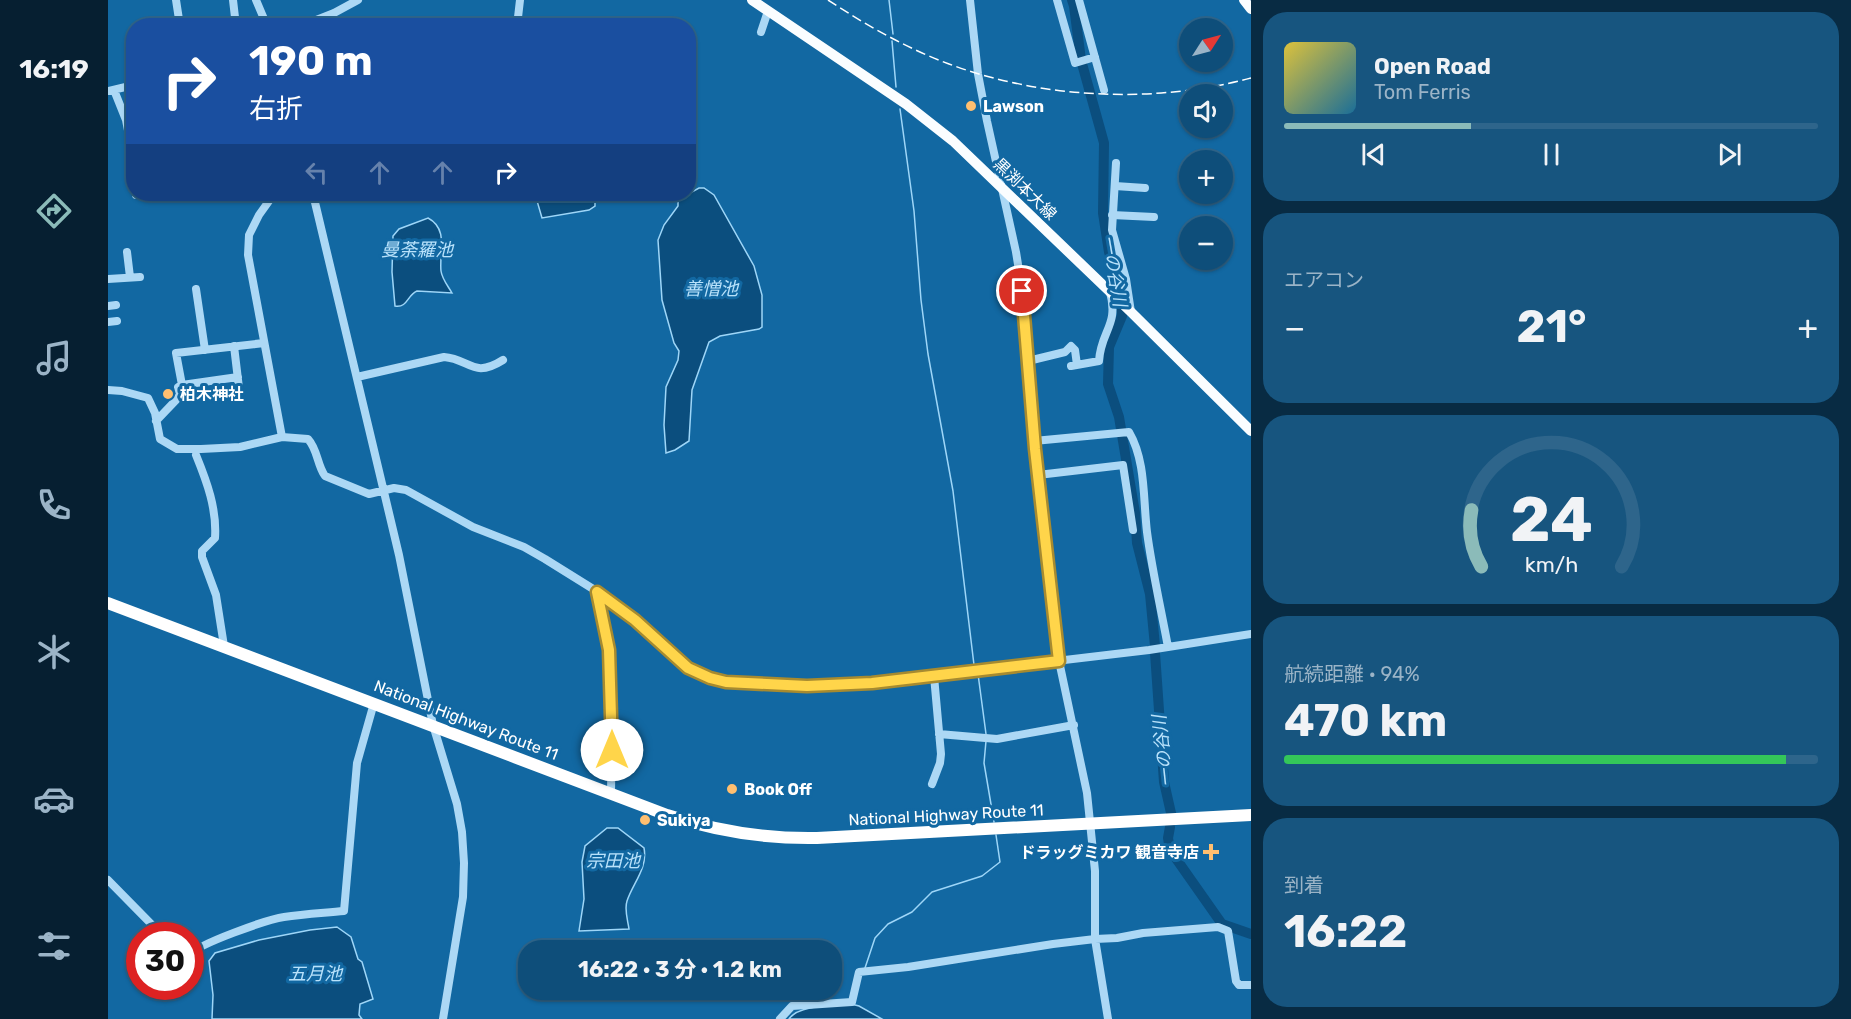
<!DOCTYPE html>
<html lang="ja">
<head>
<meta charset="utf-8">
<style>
  :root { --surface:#0e4e7a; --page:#17557f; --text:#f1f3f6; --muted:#9bb4c7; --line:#2e658b; --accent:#8bbbb9 }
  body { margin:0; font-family:Rubik,"Noto Sans JP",sans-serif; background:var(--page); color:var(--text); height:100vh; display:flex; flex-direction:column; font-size:22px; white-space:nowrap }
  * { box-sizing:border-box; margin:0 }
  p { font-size:20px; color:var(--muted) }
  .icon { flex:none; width:33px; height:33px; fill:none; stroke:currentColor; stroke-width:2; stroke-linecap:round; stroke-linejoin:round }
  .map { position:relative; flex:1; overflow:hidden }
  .drawer { display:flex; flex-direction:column; gap:12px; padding:12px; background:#082b43; width:600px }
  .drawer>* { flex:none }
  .hud { position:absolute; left:18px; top:18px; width:570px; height:183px; border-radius:24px; box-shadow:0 2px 4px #0004,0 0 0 2px var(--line); background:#1a4fa0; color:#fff; overflow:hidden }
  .needle { width:39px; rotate:54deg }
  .tools { position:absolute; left:1071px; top:18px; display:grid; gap:12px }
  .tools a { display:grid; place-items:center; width:54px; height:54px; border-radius:50%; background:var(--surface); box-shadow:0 2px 4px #0004,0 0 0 2px var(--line); font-size:30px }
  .speed { position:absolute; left:18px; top:922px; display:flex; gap:12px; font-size:30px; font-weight:700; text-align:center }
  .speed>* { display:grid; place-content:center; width:78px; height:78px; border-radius:50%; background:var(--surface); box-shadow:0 2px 4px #0004,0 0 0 2px var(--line); line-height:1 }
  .speed .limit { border:9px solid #d22; background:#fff; color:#111 }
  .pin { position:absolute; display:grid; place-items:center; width:51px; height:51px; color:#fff; margin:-26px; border:3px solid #fff; border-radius:50%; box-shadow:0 2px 6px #0007 }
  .me { position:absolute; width:66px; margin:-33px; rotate:0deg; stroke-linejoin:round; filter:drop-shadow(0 0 4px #0008) }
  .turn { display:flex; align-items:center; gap:21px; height:126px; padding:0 24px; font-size:27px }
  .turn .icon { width:78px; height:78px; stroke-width:2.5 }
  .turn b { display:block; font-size:42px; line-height:51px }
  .lanes { display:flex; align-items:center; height:57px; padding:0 24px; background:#0003; justify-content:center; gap:30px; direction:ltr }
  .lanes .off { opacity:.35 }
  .big { font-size:45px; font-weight:700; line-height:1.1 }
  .drawer .card { flex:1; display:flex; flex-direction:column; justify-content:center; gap:9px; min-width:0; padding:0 21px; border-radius:24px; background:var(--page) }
  .drawer .dial { align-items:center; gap:0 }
  .dial svg { height:156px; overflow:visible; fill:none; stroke:var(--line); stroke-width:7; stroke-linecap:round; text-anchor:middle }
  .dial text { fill:var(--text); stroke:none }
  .song { display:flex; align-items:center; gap:18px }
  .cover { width:72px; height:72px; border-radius:9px; background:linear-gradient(135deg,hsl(50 70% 55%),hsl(200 70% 35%)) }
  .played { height:6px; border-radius:3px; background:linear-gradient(90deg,var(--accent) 35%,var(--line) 35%) }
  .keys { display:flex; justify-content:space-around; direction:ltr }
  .heat { display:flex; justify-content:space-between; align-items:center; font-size:33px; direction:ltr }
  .charge { height:9px; border-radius:4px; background:linear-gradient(90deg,#34c759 94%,var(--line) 0) }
  .trip { position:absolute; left:410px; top:940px; width:324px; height:60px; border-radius:24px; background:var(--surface); box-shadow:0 2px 4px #0004,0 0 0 2px var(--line); font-weight:700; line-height:60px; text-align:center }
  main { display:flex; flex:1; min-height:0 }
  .menu { display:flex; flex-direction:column; width:108px; justify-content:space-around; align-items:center; background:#061f31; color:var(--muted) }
  .menu .icon { width:42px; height:42px }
  .menu .active { color:var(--accent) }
  .menu b { font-size:27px; color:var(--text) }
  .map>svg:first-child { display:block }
  .water { fill:#0b4e7e; stroke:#9ed6f8; stroke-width:1.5 }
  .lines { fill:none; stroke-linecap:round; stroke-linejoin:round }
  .stream { stroke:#9ed6f8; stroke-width:1.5 }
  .river { stroke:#0b4e7e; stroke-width:10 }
  .minor { stroke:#acd8f5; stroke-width:8 }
  .major { stroke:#fafdff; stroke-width:10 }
  .highway { stroke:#fff; stroke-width:12 }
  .rail { stroke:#fff; stroke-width:1.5; stroke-dasharray:10 4.5; stroke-linecap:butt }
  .route-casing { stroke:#a68a30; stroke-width:15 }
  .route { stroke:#ffd54a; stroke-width:10 }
  .poi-dot { fill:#ffbf70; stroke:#1268a2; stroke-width:2 }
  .labels { text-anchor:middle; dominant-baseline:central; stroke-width:6; stroke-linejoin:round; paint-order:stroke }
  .poi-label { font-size:16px; font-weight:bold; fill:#fff; stroke:#1268a2; text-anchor:start }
  .street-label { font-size:16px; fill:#fff; stroke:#1268a2 }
  .water-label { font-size:18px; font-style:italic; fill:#b9e2fb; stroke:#1268a2 }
</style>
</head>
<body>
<main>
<nav class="menu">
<b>16:19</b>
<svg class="icon active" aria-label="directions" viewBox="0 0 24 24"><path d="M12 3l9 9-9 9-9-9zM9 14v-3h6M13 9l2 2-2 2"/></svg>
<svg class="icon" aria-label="music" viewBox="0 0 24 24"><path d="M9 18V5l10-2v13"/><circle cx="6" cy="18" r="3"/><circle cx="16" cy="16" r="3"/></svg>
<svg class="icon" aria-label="phone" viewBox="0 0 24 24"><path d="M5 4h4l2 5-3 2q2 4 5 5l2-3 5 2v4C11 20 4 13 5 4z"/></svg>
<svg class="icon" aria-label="climate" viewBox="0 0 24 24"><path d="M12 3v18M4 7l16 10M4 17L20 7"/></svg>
<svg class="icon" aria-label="car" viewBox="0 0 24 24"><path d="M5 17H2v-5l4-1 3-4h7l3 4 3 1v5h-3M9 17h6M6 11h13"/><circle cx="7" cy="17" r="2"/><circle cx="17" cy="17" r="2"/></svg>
<svg class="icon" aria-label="filters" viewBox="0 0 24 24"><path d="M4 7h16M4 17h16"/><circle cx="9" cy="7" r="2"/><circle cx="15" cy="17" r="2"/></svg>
</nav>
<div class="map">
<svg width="1143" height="1019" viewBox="0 0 1143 1019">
  <rect width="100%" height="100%" fill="#1268a2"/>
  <path class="water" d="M 591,188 L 596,188 L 606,195 L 646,266 L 654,295 L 654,327 L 651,329 L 612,336 L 601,342 L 584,390 L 581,441 L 567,450 L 558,453 L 556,425 L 558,387 L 570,360 L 571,351 L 566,343 L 554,300 L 550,240 L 556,225 L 570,206 L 570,197 L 574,194 L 580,194 L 581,191 L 584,192 Z
    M 427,194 L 487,194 L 487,206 L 481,210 L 434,218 Z
    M 320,218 C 341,229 331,253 333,271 C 334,279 340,286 344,293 L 309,291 C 299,295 300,308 287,306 L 284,272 L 285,236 L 291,229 Z
    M 499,828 L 510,828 L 536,848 C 540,868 525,883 519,901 C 516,910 520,921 521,929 L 471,931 L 476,899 L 474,862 L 477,846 Z
    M 229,927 L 243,937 L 250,959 L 254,962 L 265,999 L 252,1004 L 251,1015 L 254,1019 L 104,1019 L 105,995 L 101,961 L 107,953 L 151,940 L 202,930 Z
    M 743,1004 L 751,1006 L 774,1019 L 681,1019 C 691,1004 726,1006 743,1004 Z"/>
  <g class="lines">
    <path class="stream" d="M 781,0 L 785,34
      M 784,41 L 788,87
      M 792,109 L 806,211 L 813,300 L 820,354 L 845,491 L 866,665 L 868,667
      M 870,674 L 878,734
      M 878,741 L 876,763 L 886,822
      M 757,968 L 767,938 L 780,924 L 804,912 L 824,892 L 874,876 L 892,862 L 888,835"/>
    <path class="river" d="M 964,0 L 966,6 L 973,60 L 996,143 L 995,213 L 1001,252 L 1013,291 L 1014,316 L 1001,347 L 1000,384 L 1011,417 L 1027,513 L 1029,543 L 1042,594 L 1047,646
      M 1047,653 L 1056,782 L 1063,813
      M 1062,827 L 1060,838 L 1062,850 L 1114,924 L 1143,934"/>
    <path class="minor" d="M 68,0 L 72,26
      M 125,0 L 128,26
      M 148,0 L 159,26
      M 862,0 L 870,74 L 879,121 L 908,252 L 918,314 L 927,449 L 946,625 L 951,661 L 979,793 L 987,871 L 987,939 L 1000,1019
      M 949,0 L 967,63 L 987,57
      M 971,0 L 996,90
      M 193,26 L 226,13 L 250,0
      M 409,26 L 412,0
      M 653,32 L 660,11
      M 6,90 L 18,120 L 26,162
      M 0,91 L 26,85
      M 1008,163 L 1004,230 L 1018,279 L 1023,312
      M 1007,186 L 1037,188
      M 28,194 L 28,195
      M 166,194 L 151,215 L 141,235 L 140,255 L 174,437
      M 205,194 L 291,555 L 325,725 L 349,804 L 354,832 L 356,863 L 355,897 L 335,1019
      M 102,198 L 102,194
      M 1004,215 L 1046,217
      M 19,252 L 22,277
      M 0,279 L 32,277
      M 88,289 L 97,350
      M 0,306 L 8,305
      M 0,322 L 9,321
      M 126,346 L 131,388
      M 920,361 L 957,352 L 963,346 L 967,350 L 969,365
      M 963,366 L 991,361 C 993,330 1011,326 1002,292
      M 130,377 L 74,385 L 68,353 L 156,343
      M 249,377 L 336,357 C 362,359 365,379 395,360
      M 0,390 L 14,391 L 40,398 L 47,413 L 52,439 L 69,449 L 93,449 L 132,447 L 174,437 L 200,439 C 210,450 209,465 217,476 L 261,494 L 286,488 L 298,490 L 365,527 L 416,547 L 437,559 L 490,592 L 527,620 L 580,668 L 601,678 L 618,682 L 699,686 L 764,683 L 1041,650 L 1143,634
      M 48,421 L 70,398 L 72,394 L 70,387 L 74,385
      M 926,441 L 1021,432 C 1038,461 1035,499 1039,532 C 1044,570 1053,609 1060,647
      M 88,455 C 99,482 109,509 107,538 L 94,551 L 94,557 L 108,595 L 116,646
      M 930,475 L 1015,465 L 1025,530
      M 490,592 C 506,658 504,726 503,793
      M 831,734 L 889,739 L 966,725
      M 824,784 L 832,763 L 833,754 L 826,676
      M 0,880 L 55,936
      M 82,955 C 89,944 161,919 176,917 C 196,914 216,913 236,911 L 249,763 L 266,703
      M 672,1019 L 684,1006 L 744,1002 L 751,972 L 800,967 L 945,944 L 987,939 L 1009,938 L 1035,933 L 1110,927 L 1120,931 L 1128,981 L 1131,985 L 1143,985"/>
    <path class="major" d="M 644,0 L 798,104 L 845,141 L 1023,312 L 1143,431
      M 1136,0 L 1143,9"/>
    <path class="highway" d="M 0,603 L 559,815 C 608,831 658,839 709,838 L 1143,815"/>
    <path class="rail" d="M 720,0 C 758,25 798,48 841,64 C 935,99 1046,104 1143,78"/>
  </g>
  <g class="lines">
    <g class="route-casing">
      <path id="route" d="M 504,750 L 501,650 L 489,592 L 527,620 L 580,668 L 602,678 L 618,682 L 699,686 L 764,683 L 951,661 L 927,449 L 914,291"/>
    </g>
    <use href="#route" class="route"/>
  </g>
  <g class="poi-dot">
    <circle cx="863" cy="106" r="6"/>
    <circle cx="60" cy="394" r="6"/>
    <circle cx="624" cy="789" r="6"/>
    <circle cx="537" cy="820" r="6"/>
    <path d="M1100 843h6v6h6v6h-6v6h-6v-6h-6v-6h6z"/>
  </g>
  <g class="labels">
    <g class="poi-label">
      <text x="875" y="106">Lawson</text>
      <text x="72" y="394">柏木神社</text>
      <text x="636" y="789">Book Off</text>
      <text x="549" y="820">Sukiya</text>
      <text x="1091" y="852" text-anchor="end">ドラッグミカワ 観音寺店</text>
    </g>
    <g class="street-label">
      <text transform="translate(917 189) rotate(44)">黒渕本大線</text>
      <text transform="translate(358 720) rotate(21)">National Highway Route 11</text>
      <text transform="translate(838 815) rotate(-3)">National Highway Route 11</text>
    </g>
    <g class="water-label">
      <text x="309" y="250">曼荼羅池</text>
      <text transform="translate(1006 271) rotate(80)">一の谷川</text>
      <text x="603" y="289">善憎池</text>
      <text transform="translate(1055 751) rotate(-96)">一の谷川</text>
      <text x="505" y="861">宗田池</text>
      <text x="207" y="974">五月池</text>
    </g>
  </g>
</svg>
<div class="tools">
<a><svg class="needle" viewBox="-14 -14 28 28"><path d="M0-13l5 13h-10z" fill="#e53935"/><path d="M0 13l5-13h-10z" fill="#9bb4c7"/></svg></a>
<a><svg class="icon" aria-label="sound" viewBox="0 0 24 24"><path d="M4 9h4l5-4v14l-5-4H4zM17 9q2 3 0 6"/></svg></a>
<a>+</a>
<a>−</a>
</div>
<div class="speed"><div class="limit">30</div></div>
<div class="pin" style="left:914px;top:291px;background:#d93025"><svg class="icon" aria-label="arrive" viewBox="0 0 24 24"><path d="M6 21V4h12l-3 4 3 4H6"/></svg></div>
<svg class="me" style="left:504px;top:750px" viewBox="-20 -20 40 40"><circle r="19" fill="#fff"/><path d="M0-13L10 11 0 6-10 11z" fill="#ffd54a"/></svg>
<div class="trip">16:22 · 3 分 · 1.2 km</div>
<div class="hud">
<div class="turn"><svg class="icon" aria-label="right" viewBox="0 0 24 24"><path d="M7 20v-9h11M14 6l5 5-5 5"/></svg><div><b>190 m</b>右折</div></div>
<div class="lanes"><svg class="icon off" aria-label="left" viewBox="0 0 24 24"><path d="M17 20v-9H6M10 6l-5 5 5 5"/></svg><svg class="icon off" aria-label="ahead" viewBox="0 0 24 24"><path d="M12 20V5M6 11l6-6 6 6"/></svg><svg class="icon off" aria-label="ahead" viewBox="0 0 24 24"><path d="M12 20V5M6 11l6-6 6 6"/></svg><svg class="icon" aria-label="right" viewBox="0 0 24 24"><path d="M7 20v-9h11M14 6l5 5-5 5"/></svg></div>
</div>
</div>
<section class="drawer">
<div class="card">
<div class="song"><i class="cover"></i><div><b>Open Road</b><p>Tom Ferris</p></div></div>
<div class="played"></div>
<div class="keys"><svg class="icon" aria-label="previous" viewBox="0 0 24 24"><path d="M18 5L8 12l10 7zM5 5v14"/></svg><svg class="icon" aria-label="pause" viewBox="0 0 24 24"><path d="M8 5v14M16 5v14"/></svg><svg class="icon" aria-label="next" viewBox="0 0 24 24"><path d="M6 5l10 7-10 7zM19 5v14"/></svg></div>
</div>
<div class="card"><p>エアコン</p>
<div class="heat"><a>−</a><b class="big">21°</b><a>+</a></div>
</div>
<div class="card dial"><svg viewBox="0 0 100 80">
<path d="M14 69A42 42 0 1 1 86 69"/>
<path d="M14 69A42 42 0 0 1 9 40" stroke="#8bbbb9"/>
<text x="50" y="56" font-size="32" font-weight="700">24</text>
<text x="50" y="72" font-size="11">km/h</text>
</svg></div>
<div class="card"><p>航続距離 · 94%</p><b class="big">470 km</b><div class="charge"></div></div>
<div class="card"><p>到着</p><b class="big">16:22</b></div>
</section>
</main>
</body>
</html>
